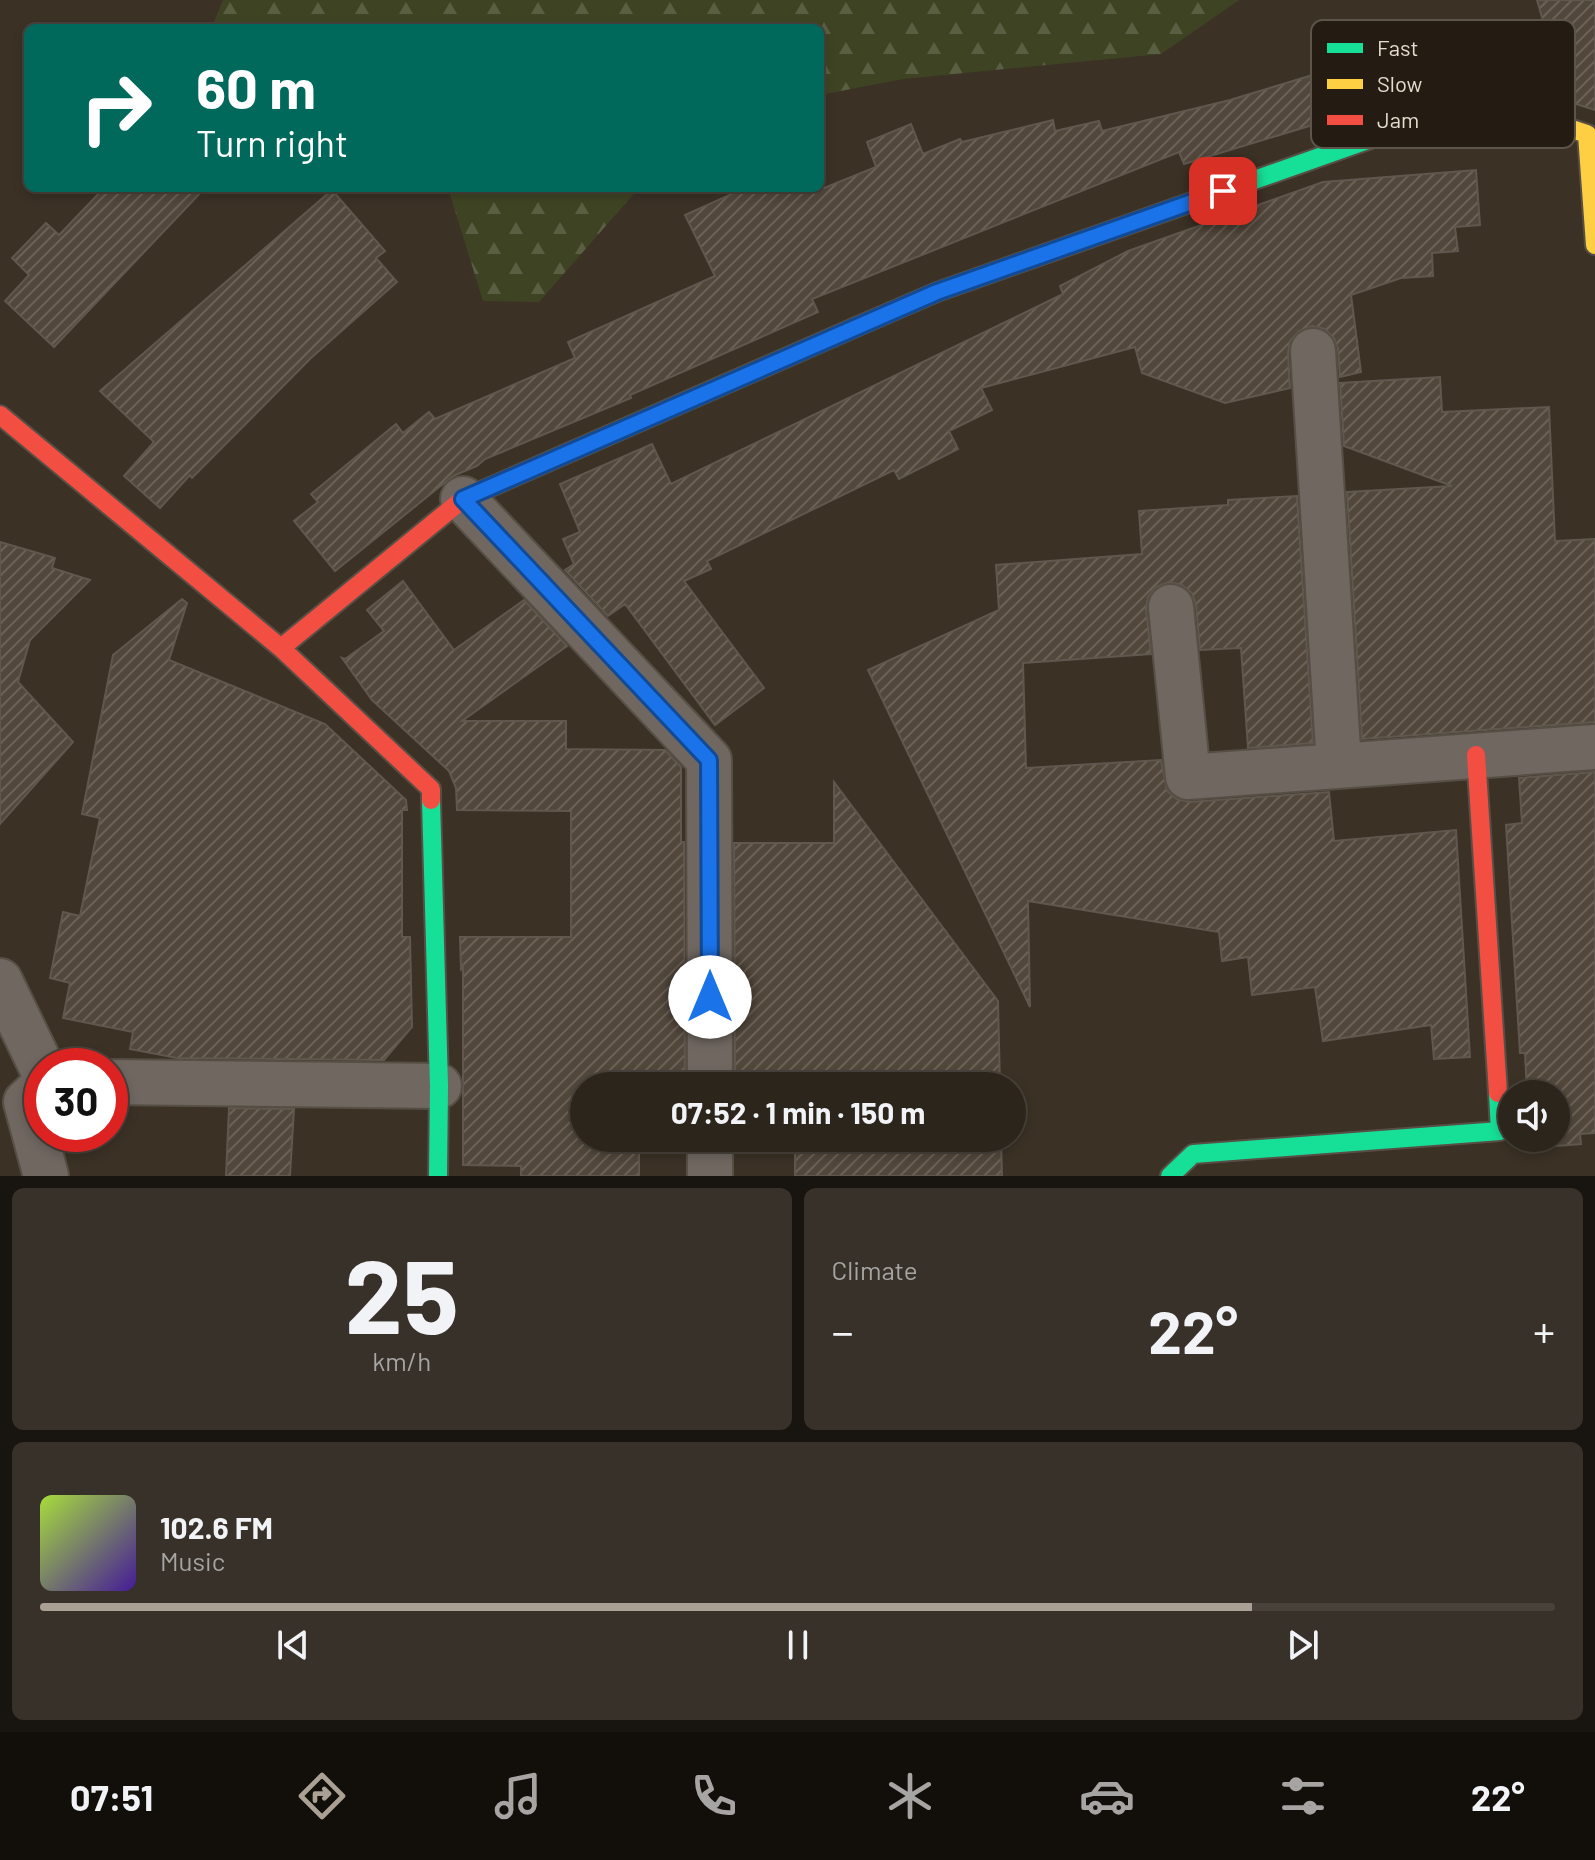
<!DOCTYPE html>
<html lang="en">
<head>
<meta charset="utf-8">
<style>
  :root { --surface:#2c251c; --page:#383129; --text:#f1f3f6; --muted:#a6a5a3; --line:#48423b; --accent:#aaa093 }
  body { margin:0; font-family:Barlow,sans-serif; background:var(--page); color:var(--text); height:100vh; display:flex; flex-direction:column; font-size:30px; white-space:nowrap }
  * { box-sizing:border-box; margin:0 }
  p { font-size:26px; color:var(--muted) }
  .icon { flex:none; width:44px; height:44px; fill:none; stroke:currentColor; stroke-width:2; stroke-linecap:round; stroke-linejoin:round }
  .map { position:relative; height:1176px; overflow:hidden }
  .details { display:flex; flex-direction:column; gap:12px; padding:12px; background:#18140f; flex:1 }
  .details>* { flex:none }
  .top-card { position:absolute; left:24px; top:24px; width:800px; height:168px; border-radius:12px; box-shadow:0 4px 12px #0003,0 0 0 2px var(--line); background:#00695c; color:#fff; overflow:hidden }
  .tools { position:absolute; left:1498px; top:1080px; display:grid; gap:16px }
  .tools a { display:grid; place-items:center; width:72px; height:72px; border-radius:50%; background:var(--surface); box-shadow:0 4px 12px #0003,0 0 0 2px var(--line); font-size:40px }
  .speed { position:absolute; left:24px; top:1048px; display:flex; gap:16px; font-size:40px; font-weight:700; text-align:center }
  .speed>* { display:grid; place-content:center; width:104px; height:104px; border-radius:50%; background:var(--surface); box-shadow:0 4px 12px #0003,0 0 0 2px var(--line); line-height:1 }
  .speed .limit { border:12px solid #d22; background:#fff; color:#111 }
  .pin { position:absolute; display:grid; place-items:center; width:68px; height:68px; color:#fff; margin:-34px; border-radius:16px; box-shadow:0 4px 12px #0006 }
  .me { position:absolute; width:88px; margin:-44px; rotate:0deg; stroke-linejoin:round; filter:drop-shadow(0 0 6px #0008) }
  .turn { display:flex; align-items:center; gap:28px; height:168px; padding:0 40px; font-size:36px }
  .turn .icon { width:104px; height:104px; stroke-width:2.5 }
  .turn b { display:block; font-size:56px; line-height:68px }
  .big { font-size:60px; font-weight:700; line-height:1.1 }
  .details .widget { flex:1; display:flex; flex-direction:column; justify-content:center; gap:12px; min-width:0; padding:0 28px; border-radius:12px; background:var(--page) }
  .details .dial { align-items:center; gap:0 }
  .dial b { font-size:104px; line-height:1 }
  .song { display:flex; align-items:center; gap:24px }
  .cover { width:96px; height:96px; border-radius:12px; background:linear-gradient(135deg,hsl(80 70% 55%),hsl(260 70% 35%)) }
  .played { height:8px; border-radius:4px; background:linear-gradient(90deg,var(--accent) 80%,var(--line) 80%) }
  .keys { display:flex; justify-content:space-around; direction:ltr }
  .heat { display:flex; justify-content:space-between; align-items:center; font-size:44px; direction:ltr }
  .details .tiles { flex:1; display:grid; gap:12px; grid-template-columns:1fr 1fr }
  .widget:last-child { grid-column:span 2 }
  .trip { position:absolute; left:570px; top:1072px; width:456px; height:80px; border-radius:40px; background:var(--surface); box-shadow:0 4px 12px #0003,0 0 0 2px var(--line); font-weight:700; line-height:80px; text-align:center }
  .tabs { display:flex; height:128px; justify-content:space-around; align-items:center; background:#120f0b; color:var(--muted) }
  .tabs .icon { width:56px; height:56px }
  .tabs .active { color:var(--accent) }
  .tabs b { font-size:36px; color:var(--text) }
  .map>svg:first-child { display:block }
  .forest { fill:url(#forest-firs) }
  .building { fill:url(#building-hatch); stroke:#60584e; stroke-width:2 }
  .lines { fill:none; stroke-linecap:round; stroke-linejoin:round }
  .street-casing { stroke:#574f45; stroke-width:48 }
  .fast-casing { stroke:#574f45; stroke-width:22 }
  .slow-casing { stroke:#574f45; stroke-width:22 }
  .jam-casing { stroke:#574f45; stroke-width:22 }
  .street { stroke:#6f6760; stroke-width:44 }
  .fast { stroke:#16e098; stroke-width:18 }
  .slow { stroke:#ffcf43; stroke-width:18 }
  .jam { stroke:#f24e42; stroke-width:18 }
  .route-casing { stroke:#114b97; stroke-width:20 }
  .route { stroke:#1a73e8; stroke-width:14 }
  .key { fill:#241c12; stroke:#5e554a; stroke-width:2 }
  .key-label { font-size:22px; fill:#e6dbce }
</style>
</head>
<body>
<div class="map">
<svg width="1595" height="1176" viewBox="0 0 1595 1176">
  <defs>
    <pattern id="forest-firs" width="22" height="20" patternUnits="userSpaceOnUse" patternTransform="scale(2)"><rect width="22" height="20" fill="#3e4423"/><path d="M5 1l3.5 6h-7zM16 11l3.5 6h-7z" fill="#5a5e42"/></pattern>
    <pattern id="building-hatch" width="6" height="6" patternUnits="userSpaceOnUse" patternTransform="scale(2)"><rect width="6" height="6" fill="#52473b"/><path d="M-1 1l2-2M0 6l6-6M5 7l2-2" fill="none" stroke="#6b6156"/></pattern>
  </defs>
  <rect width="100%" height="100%" fill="#3b3125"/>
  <path class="forest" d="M 223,0 L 1239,0 L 1161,54 L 903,79 L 820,95 L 820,28 L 218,28 L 214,22 Z
    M 448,188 L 639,188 L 539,302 L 483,301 Z"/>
  <path class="building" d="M 1537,0 L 1595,0 L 1595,110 L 1566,101 Z
    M 1349,64 L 1362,110 L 1184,164 L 1179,152 L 812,299 L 818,312 L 630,395 L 631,398 L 485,459 L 477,466 L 453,476 L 335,571 L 294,521 L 318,502 L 311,494 L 396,424 L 403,433 L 429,412 L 435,419 L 575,358 L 568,342 L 715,276 L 685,215 L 745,188 L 824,188 L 876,167 L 867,142 L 911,124 L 923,154 L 960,139 L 962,142 L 1053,120 L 1055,131 L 1099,121 L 1102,131 L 1230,100 Z
    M 1476,170 L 1480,225 L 1455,227 L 1458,251 L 1432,253 L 1433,276 L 1401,278 L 1351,295 L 1361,372 L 1340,377 L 1338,349 L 1334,338 L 1325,329 L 1312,326 L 1299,331 L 1290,341 L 1288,353 L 1290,388 L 1225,403 L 1142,373 L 1135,347 L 981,388 L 992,410 L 949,431 L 958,449 L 899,479 L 894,470 L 707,561 L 711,569 L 684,581 L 764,688 L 715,725 L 625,604 L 608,616 L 565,570 L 574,564 L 563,539 L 580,532 L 560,484 L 652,444 L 671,484 L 1063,294 L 1060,286 L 1128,251 L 1323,182 Z
    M 104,188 L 205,188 L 54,347 L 5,301 L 29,275 L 12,258 L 46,223 L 59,235 Z
    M 332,190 L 385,251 L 376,258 L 397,282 L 311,358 L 192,478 L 190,475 L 160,508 L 124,476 L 154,442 L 100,391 Z
    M 1440,377 L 1442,412 L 1549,407 L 1555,541 L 1595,539 L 1595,722 L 1362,739 L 1347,492 L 1452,486 L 1344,446 L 1340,383 Z
    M 1297,496 L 1313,743 L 1248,748 L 1241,648 L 1200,650 L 1196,605 L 1192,593 L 1182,585 L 1169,582 L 1156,587 L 1148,597 L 1146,609 L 1151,654 L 1023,663 L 1026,768 L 1161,760 L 1167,791 L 1177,799 L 1189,802 L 1329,792 L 1334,841 L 1456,830 L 1470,1057 L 1434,1059 L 1431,1025 L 1323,1041 L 1315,987 L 1252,995 L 1248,957 L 1222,961 L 1219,932 L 1028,901 L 1030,1007 L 868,670 L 999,610 L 996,565 L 1142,554 L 1139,511 L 1228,505 L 1228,500 Z
    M 0,542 L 55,558 L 52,568 L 90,580 L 30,640 L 18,682 L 73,742 L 0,824 Z
    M 403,581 L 454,650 L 524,600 L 567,646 L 462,721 L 566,721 L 566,749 L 665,750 L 681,767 L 681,842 L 684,842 L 685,1086 L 584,1086 L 584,1138 L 639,1138 L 639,1176 L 521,1176 L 521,1166 L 463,1165 L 463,966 L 461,969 L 460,937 L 571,937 L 571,811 L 457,810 L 456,788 L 449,771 L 372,700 L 342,658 L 345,659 L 384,631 L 367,610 Z
    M 182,599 L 187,603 L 169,660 L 325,724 L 406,800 L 407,810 L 402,810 L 402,937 L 410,937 L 412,1027 L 384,1060 L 177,1058 L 130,1049 L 133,1032 L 63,1018 L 70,983 L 50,978 L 63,912 L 80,916 L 100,818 L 82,814 L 113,655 Z
    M 1595,772 L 1595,1133 L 1580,1134 L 1581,1144 L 1531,1148 L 1530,1138 L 1556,1138 L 1556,1094 L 1527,1094 L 1525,1053 L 1520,1053 L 1506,825 L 1522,823 L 1519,778 Z
    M 834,782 L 998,1001 L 1000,1086 L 735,1086 L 734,843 L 834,843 Z
    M 229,1108 L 294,1109 L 290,1176 L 226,1176 Z
    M 736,1138 L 1001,1138 L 1002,1176 L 795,1176 L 795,1138 L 736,1141 Z"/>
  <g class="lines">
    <g class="street-casing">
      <path id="street" d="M 1313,351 L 1339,765
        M 463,499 L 709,760 L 710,1086
        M 1171,607 L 1188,777 L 1595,747
        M 0,981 L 42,1068
        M 110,1082 L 439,1086
        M 42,1087 L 26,1102 L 46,1176
        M 710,1138 L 710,1176"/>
    </g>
    <g class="fast-casing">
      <path id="fast" d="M 856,327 L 937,292 L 1481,100 L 1486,101
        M 431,800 L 439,1086 L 438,1176
        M 1170,1176 L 1193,1154 L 1500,1131 L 1498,1093"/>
    </g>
    <g class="slow-casing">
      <path id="slow" d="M 1486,101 L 1587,134 L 1595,245"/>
    </g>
    <g class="jam-casing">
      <path id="jam" d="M 0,415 L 281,648 L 431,789 L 431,800
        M 281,648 L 463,499 L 856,327
        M 1476,755 L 1498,1093"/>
    </g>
    <use href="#street" class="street"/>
    <use href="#fast" class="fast"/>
    <use href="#slow" class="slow"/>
    <use href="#jam" class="jam"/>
  </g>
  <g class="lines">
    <g class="route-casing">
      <path id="route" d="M 710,997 L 709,760 L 463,499 L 937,292 L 1223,191"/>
    </g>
    <use href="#route" class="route"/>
  </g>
  <rect x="1311" y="20" width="264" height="128" rx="12" class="key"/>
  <rect x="1327" y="43" width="36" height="10" fill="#16e098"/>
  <rect x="1327" y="79" width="36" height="10" fill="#ffcf43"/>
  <rect x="1327" y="115" width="36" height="10" fill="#f24e42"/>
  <g class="key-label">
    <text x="1377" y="56">Fast</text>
    <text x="1377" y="92">Slow</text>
    <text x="1377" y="128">Jam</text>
  </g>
</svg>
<div class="tools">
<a><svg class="icon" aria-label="sound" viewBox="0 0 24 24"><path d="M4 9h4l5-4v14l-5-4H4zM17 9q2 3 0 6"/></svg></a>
</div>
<div class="speed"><div class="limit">30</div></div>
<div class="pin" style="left:1223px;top:191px;background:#d93025"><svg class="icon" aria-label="arrive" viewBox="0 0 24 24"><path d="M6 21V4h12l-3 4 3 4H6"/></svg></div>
<svg class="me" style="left:710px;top:997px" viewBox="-20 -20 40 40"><circle r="19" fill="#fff"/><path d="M0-13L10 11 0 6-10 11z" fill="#1a73e8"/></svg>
<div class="trip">07:52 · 1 min · 150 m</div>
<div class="top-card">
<div class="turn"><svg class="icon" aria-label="right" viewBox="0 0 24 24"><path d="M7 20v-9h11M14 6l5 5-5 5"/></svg><div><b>60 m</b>Turn right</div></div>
</div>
</div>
<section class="details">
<div class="tiles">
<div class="widget dial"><b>25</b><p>km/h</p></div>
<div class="widget"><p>Climate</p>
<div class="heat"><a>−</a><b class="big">22°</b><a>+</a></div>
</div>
<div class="widget">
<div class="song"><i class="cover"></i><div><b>102.6 FM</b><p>Music</p></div></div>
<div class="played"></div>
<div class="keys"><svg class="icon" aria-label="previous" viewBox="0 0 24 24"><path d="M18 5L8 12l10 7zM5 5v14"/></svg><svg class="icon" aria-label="pause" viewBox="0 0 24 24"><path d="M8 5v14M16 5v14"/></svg><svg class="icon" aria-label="next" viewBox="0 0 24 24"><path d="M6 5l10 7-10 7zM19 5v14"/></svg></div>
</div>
</div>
</section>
<nav class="tabs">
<b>07:51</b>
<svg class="icon active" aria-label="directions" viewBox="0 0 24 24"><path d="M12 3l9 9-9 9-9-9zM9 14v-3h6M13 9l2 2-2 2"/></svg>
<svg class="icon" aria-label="music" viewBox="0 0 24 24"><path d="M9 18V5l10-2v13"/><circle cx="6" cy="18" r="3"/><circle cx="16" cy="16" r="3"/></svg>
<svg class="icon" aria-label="phone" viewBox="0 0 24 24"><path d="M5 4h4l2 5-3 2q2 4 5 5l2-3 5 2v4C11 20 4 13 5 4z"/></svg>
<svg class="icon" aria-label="climate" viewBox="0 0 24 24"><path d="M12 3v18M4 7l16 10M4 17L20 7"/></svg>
<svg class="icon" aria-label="car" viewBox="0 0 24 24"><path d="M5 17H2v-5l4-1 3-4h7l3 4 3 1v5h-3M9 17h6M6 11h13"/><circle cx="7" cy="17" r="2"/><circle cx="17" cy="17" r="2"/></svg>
<svg class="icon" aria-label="filters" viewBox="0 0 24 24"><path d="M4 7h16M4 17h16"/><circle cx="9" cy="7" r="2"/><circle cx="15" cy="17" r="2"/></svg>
<b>22°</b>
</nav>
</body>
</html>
